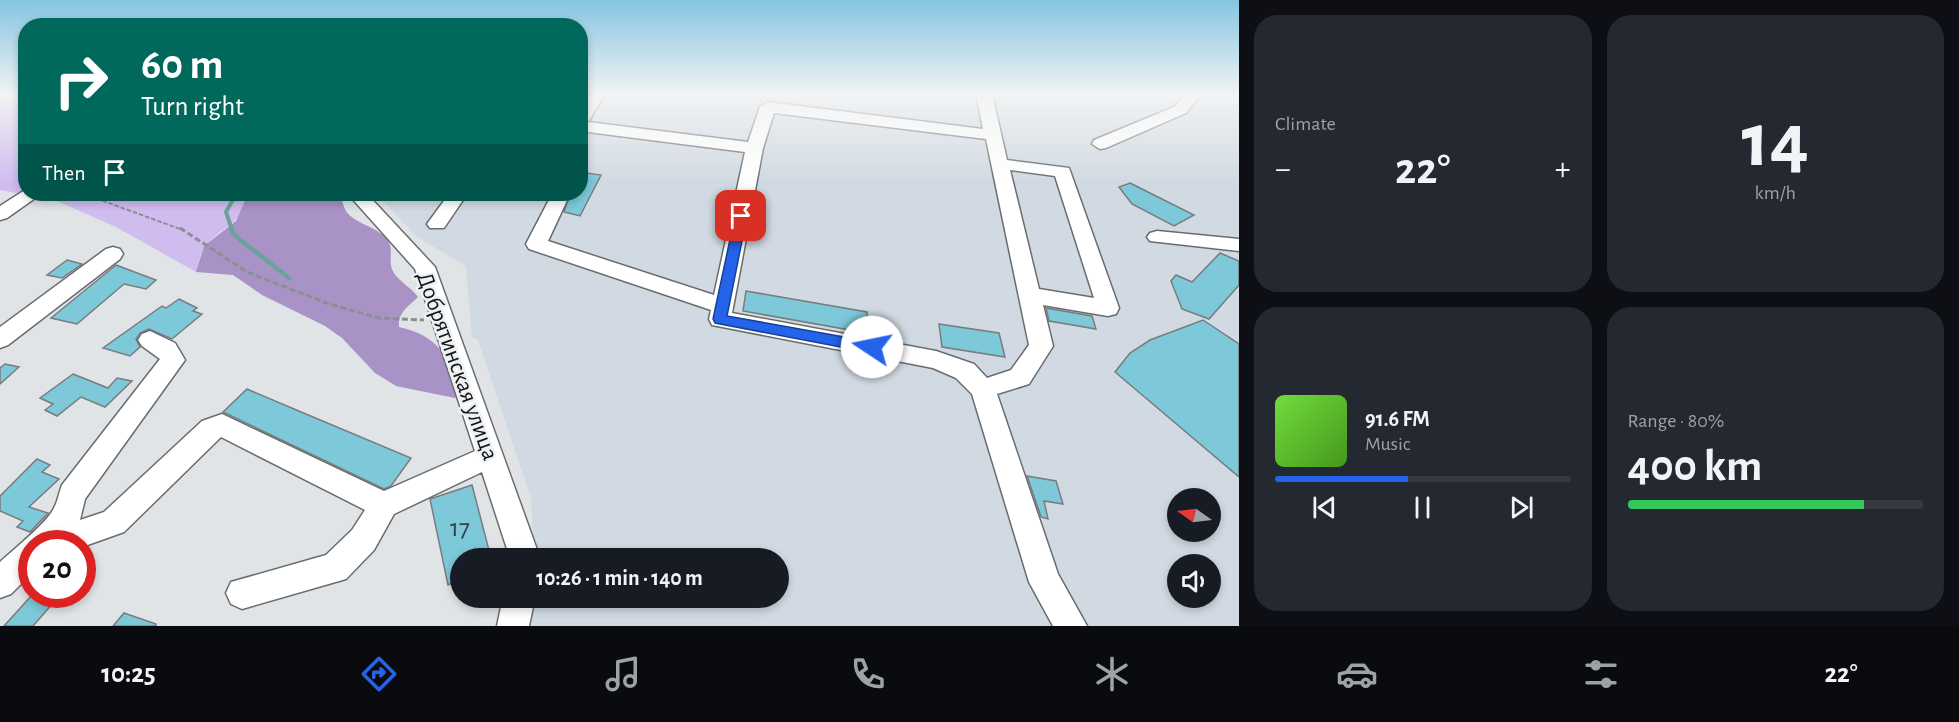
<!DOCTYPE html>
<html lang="en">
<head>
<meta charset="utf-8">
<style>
  :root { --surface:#171b24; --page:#242831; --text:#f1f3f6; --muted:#9ea1a6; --line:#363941; --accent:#2563eb }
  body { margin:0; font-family:"Alegreya Sans",sans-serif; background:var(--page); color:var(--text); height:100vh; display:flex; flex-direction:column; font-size:22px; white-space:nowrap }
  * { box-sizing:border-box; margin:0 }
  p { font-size:20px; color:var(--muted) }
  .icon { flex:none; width:33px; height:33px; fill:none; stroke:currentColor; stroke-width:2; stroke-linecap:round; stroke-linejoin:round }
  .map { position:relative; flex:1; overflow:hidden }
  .drawer { display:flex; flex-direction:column; gap:15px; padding:15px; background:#0d0f14; width:720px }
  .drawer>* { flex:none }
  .guide { position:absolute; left:18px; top:18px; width:570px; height:183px; border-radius:24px; box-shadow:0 3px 9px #0003; background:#00695c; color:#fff; overflow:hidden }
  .needle { width:39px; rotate:284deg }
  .buttons { position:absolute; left:1167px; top:488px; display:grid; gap:12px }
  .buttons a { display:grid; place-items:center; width:54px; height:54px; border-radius:50%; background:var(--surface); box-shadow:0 3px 9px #0003; font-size:30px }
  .speed { position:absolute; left:18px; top:530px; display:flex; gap:12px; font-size:30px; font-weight:700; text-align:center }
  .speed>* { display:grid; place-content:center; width:78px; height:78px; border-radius:50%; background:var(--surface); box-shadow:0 3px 9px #0003; line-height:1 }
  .speed .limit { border:9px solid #d22; background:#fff; color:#111 }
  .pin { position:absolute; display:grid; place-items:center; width:51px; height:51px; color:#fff; margin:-26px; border-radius:12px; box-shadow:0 3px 9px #0006 }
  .me { position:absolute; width:66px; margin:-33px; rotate:281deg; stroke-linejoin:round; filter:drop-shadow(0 0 4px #0008) }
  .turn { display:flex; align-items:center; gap:21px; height:126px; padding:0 24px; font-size:27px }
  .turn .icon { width:78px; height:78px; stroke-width:2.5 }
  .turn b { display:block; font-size:42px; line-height:51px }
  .then { display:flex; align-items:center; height:57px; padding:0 24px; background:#0003; gap:12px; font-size:22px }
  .big { font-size:45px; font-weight:600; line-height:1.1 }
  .drawer .widget { flex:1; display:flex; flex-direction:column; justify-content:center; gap:9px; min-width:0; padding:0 21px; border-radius:24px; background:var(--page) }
  .drawer .dial { align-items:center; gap:0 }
  .dial b { font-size:78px; line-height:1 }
  .song { display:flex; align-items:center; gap:18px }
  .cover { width:72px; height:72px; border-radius:9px; background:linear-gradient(135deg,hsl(100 70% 55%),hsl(100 70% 35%)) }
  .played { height:6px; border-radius:3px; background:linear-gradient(90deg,var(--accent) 45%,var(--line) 45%) }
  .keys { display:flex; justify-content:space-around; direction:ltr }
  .heat { display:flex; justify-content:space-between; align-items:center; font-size:33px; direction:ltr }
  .charge { height:9px; border-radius:4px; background:linear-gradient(90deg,#34c759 80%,var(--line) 0) }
  .drawer .tiles { flex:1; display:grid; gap:15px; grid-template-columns:repeat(2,1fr) }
  .trip { position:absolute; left:450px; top:548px; width:339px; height:60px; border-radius:30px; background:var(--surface); box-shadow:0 3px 9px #0003; font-weight:600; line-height:60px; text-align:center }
  .tabs { display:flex; height:96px; justify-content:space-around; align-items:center; background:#090b0e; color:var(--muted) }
  .tabs .icon { width:42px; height:42px }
  .tabs .selected { color:var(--accent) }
  .tabs b { font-size:27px; color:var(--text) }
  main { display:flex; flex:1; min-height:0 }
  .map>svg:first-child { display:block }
  .built { fill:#d1dae2; fill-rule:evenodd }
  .green { fill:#d1bcf0 }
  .forest { fill:#a892c6 }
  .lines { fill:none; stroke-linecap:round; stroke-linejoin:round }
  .stream-far1 { stroke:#6ca29a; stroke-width:4 }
  .stream { stroke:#6ca29a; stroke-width:4.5 }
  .building { fill:#7dc8d9; stroke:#787c7d; stroke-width:1.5 }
  .minor-casing { stroke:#696c6e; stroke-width:3 }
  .path-far1 { stroke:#8c8f91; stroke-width:2; stroke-dasharray:4.5 2; stroke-linecap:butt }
  .path { stroke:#8c8f91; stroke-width:3; stroke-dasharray:6 3; stroke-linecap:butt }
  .minor { fill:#fff; fill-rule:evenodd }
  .route { fill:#2563eb; stroke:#184099; stroke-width:1.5 }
  .labels { text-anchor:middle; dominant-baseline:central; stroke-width:5; stroke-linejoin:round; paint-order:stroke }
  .street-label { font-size:24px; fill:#141516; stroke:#eef1f4 }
  .near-number-label { font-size:26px; fill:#2e4247 }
</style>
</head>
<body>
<main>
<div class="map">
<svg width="1239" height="626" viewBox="0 0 1239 626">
  <rect width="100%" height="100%" fill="#e1e4e7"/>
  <path class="built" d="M 581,94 L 1239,94 L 1239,626 L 530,626 L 534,597 L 778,597 L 778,558 L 534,558 L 531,498 L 478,340 L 472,338 L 466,266 L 417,237 L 376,194 L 580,194 ZM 1178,498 L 1210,498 L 1210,531 L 1178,531 ZM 1178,564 L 1210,564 L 1210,597 L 1178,597 Z"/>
  <path class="green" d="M 0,94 L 25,94 L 26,194 L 248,194 C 240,227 225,224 206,245 C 200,251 199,264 196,272 L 116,227 L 57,201 L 0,190 Z"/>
  <path class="forest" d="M 248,194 L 339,194 C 342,199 343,206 346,211 C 355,224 375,226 386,238 C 395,248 388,258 392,269 C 395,279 411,287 418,297 C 408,307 398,312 399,327 C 437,335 449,357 464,390 L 455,398 L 396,386 L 375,373 L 342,338 L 325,326 L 262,295 L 233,275 L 196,272 L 204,246 L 236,221 Z"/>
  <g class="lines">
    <path class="stream-far1" d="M 232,230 L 226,212 L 236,194"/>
    <path class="stream" d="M 231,228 L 233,234 L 289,278"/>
  </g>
  <path class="building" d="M 580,172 L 601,175 L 580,216 L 564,212 L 570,194 L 580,194 Z
    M 1130,183 L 1194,215 L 1174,226 L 1132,204 L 1119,187 Z
    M 1220,253 L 1239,261 L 1239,285 L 1209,319 L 1182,309 L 1171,281 L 1176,275 L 1192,282 Z
    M 67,260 L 82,264 L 62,278 L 47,275 Z
    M 116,265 L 156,280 L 146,289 L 124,284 L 77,324 L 51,318 Z
    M 746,291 L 867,312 L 867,333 L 743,311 Z
    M 179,299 L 197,308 L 193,311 L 202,314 L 172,339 L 149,329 L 140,333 L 136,339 L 140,347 L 130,356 L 103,348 L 162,306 L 166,308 Z
    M 1046,308 L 1092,316 L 1096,329 L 1049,321 Z
    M 1203,320 L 1239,344 L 1239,477 L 1115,372 L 1130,353 L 1150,340 Z
    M 939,324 L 999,333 L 1005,357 L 942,347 Z
    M 5,364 L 19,367 L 0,384 L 0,368 Z
    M 73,374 L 108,388 L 117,378 L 132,381 L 105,407 L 81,397 L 57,416 L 45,410 L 53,404 L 40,398 Z
    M 247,389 L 313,417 L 411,458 L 391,486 L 384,489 L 223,412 Z
    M 37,459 L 50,465 L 42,472 L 59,479 L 29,507 L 48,513 L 30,532 L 17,527 L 23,521 L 0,511 L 0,496 Z
    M 1027,476 L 1056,481 L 1063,504 L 1044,501 L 1048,519 L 1041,517 Z
    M 472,485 L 491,558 L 460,558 L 460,580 L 448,585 L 430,499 Z
    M 33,594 L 54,602 L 33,626 L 4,626 Z
    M 124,613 L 156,624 L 156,626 L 113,626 Z"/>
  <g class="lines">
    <g class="minor-casing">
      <path id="minor" d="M 589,94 L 605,94 L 588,122 L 748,142 L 760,107 L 768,102 L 983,129 L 976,94 L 992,94 L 1007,160 L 1069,168 L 1119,308 L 1116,314 L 1108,316 L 1043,305 L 1053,346 L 1029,384 L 997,394 L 1058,574 L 1087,626 L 1053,626 L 1029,582 L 972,394 L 956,378 L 933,368 L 712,325 L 709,319 L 711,310 L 529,249 L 526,244 L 550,198 L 552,194 L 566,194 L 568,198 L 548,241 L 714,295 L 745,152 L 580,131 L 580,108 ZM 774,113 L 986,139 L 1029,345 L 1011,370 L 987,378 L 974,364 L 936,351 L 732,313 L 763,148 ZM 1010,170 L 1055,176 L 1094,298 L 1039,289 Z
        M 1186,94 L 1202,94 L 1186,113 L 1106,148 L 1100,149 L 1092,144 L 1094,140 L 1174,107 Z
        M 25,190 L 26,194 L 41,194 L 7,218 L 0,220 L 0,206 Z
        M 348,194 L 367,194 L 435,267 L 540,558 L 510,558 L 482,472 L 394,514 L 374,550 L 346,579 L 242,609 L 231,604 L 226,593 L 231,582 L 326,555 L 352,530 L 365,510 L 221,437 L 124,532 L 82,547 L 82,543 L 32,543 L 32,573 L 11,594 L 0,598 L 0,562 C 13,550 48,522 54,508 C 58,501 59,492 62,485 L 160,359 L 142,346 L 138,340 L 142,334 L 150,331 L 175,343 L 185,360 L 85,499 L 80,520 L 104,512 L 202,421 L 222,414 L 384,491 L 475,451 L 415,269 Z
        M 449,194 L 467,194 L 444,228 L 430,228 L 427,224 Z
        M 1157,231 L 1239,239 L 1239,251 L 1150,241 L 1147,237 L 1150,233 Z
        M 113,247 L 120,249 L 123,254 L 120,259 L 8,345 L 0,348 L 0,327 L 106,249 Z
        M 503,597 L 535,597 L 529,626 L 497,626 Z"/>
    </g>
    <path class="path-far1" d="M 84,194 L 183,230"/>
    <path class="path" d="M 180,228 L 247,272 L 329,304 L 379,318 L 424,320"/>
    <use href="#minor" class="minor"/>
  </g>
  <linearGradient id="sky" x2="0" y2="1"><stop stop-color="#85c5e0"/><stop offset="0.52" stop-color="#f2f3f4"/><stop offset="1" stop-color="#f2f3f4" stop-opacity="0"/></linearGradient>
  <rect width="1239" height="182" fill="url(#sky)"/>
  <path class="route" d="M 741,212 L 747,216 L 727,316 L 872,342 L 877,344 L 877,351 L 872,353 L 715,323 L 713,319 L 735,216 Z"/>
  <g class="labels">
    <g class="street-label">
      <text transform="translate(457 366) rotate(70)">Добрятинская улица</text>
    </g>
    <g class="near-number-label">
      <text x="460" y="528">17</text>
    </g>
  </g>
</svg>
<div class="buttons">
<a><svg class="needle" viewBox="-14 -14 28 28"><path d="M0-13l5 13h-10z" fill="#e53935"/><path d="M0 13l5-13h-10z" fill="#9ea1a6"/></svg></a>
<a><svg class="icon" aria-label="sound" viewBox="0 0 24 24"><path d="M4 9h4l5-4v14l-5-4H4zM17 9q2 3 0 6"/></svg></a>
</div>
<div class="speed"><div class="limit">20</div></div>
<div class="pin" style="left:741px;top:216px;background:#d93025"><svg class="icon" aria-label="arrive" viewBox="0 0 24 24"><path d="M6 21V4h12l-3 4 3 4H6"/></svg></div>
<svg class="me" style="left:872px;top:347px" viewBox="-20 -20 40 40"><circle r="19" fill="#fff"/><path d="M0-13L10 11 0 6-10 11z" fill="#2563eb"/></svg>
<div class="trip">10:26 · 1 min · 140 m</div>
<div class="guide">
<div class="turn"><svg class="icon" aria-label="right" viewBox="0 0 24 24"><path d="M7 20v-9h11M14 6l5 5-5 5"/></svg><div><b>60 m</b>Turn right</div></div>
<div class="then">Then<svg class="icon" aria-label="arrive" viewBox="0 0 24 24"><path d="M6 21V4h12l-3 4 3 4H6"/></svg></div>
</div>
</div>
<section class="drawer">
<div class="tiles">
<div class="widget"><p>Climate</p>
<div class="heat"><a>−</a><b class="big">22°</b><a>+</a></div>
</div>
<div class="widget dial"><b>14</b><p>km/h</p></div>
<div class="widget">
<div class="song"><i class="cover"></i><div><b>91.6 FM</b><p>Music</p></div></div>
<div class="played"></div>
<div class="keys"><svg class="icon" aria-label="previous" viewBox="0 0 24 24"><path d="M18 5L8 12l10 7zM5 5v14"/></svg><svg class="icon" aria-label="pause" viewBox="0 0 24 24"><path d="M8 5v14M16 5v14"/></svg><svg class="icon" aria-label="next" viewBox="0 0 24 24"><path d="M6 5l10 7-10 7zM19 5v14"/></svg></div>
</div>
<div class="widget"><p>Range · 80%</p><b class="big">400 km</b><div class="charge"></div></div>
</div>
</section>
</main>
<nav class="tabs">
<b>10:25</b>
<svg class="icon selected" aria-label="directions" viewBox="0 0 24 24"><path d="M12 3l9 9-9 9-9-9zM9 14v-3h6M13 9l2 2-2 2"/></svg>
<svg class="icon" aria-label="music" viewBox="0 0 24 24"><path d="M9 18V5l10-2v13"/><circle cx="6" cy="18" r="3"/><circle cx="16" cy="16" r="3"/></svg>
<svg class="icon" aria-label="phone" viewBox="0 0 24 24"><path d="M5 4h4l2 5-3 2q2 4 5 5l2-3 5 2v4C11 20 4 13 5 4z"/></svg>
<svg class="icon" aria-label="climate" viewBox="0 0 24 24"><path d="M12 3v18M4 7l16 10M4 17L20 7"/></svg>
<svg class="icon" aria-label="car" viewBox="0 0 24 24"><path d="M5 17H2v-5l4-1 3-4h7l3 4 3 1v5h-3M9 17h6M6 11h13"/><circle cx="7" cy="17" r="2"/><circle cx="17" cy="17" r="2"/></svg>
<svg class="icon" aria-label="filters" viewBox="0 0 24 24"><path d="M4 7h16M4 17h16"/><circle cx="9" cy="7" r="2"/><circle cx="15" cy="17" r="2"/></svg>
<b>22°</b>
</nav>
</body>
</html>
